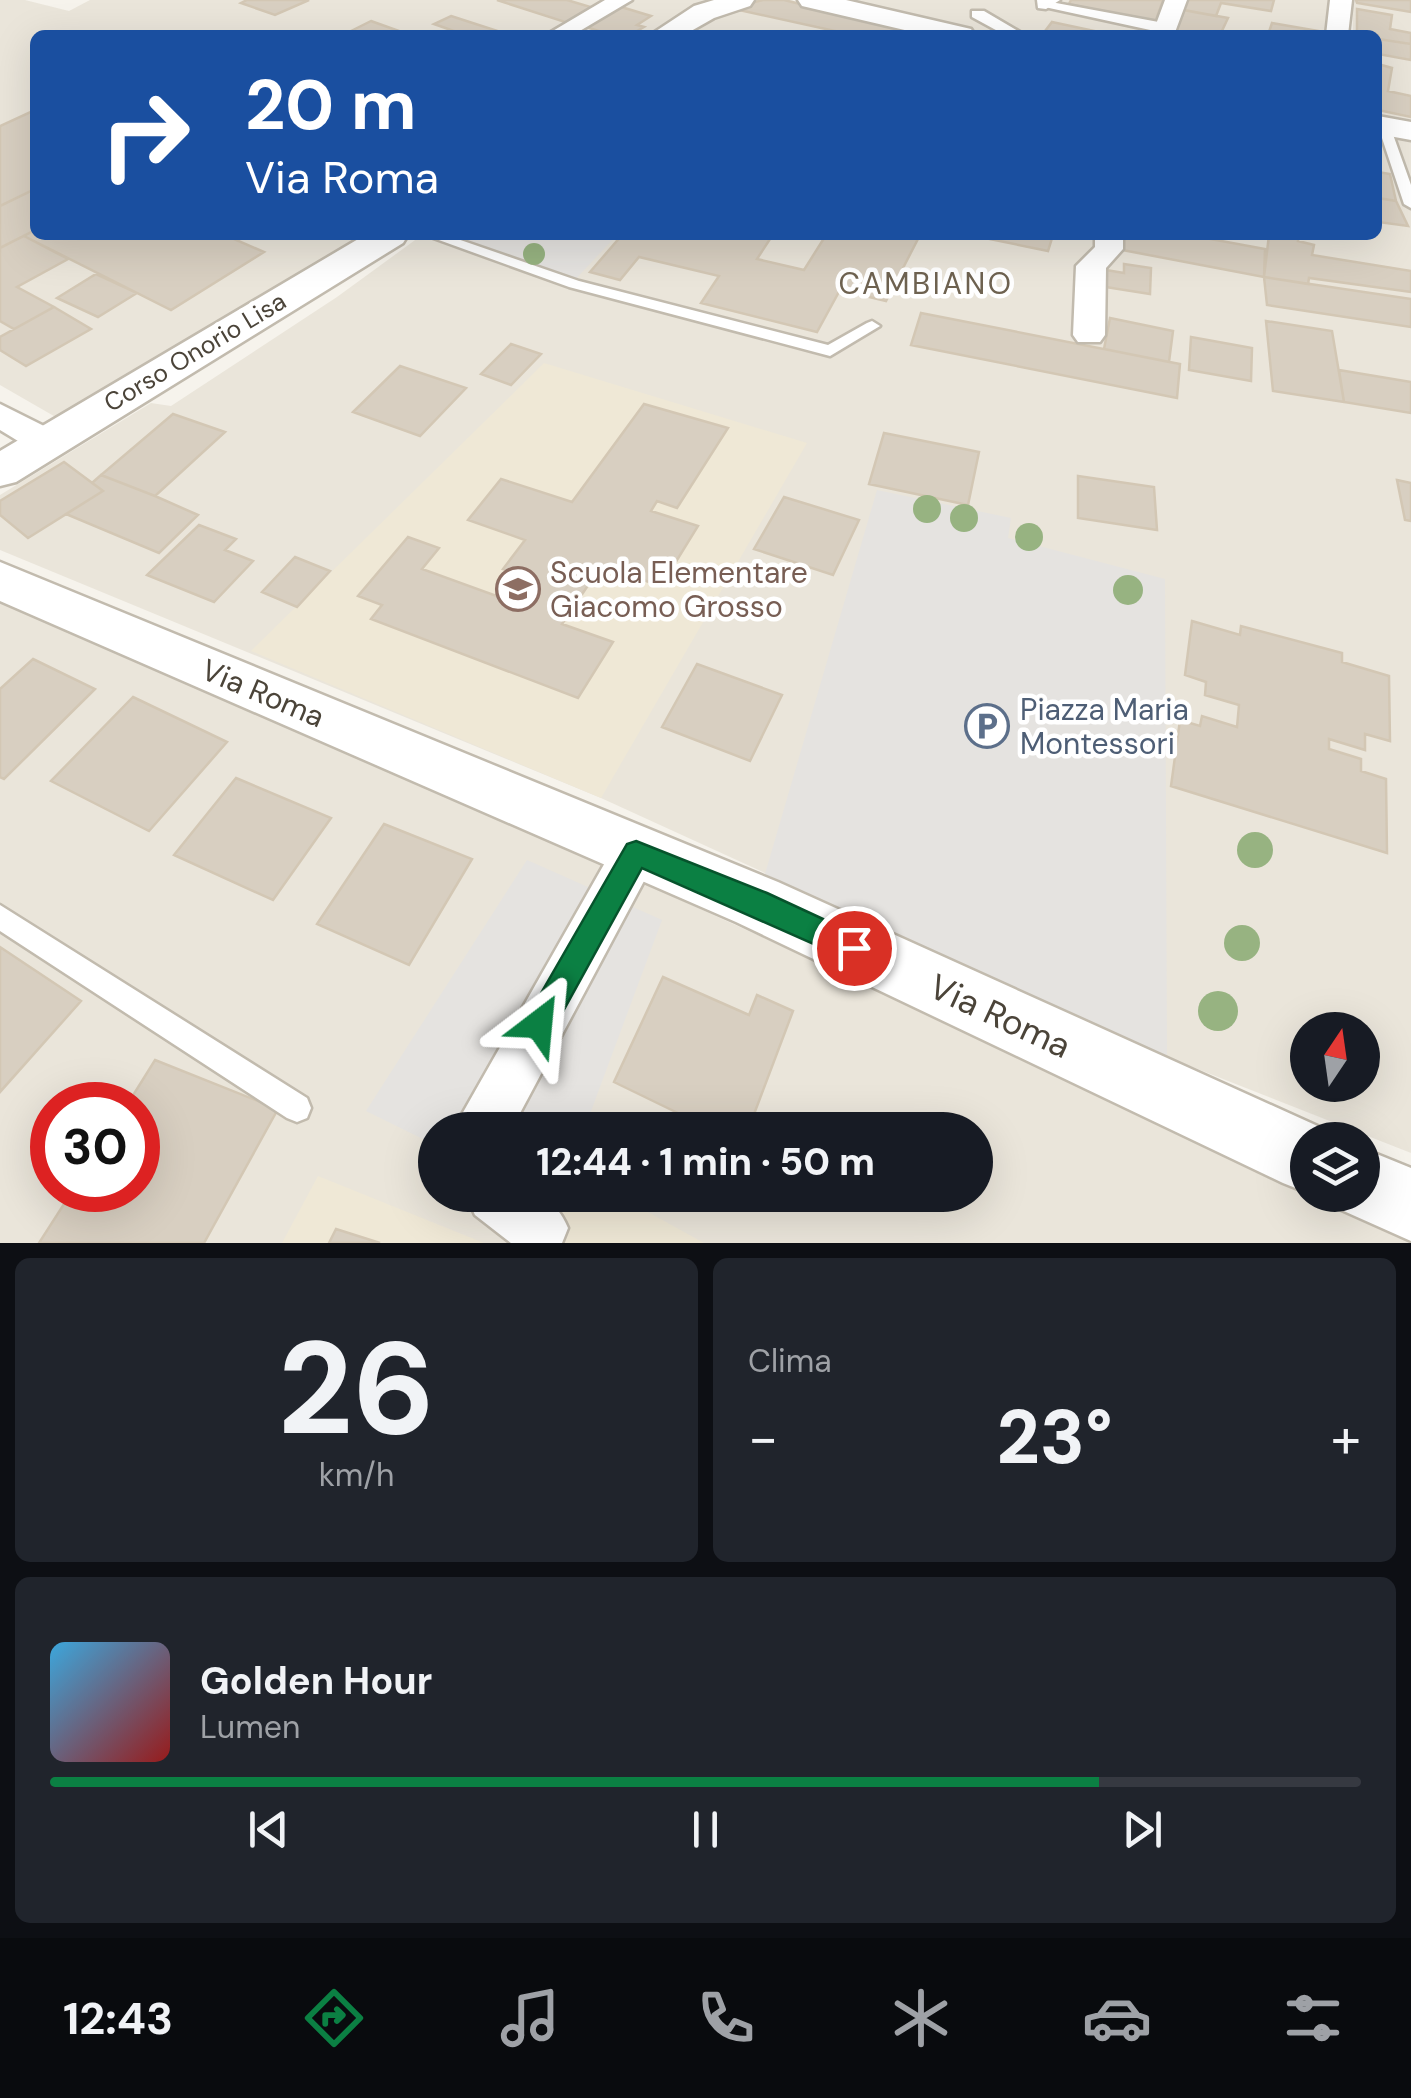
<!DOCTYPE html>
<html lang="it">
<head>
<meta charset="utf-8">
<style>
  :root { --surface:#171b24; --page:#20242c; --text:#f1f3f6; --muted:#9ea1a6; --line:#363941; --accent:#0b8043 }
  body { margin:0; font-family:"DM Sans",sans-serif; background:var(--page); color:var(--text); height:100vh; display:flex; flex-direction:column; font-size:38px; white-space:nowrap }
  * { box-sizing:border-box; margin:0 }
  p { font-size:32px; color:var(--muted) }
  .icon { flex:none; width:55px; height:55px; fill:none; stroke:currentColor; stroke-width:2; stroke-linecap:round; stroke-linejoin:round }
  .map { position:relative; height:1243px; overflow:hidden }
  .panel { display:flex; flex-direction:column; gap:15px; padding:15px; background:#0d0f14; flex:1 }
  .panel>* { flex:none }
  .hud { position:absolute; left:30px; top:30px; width:1352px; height:210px; border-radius:15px; box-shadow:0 10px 40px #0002; background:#1a4fa0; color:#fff; overflow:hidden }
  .needle { width:65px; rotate:13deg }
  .controls { position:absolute; left:1290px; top:1012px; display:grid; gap:20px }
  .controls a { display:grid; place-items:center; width:90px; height:90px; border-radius:50%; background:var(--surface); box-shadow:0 10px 40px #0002; font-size:50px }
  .speed { position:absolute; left:30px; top:1082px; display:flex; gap:20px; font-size:50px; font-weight:700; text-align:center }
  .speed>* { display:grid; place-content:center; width:130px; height:130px; border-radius:50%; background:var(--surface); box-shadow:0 10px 40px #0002; line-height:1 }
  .speed .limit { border:15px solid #d22; background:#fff; color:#111 }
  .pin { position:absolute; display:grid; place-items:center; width:85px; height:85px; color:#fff; margin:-42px; border:5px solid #fff; border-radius:50%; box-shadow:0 2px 10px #0007 }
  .me { position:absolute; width:110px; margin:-55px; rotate:29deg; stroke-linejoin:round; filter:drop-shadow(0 0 8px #0008) }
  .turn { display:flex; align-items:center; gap:35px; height:210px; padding:0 50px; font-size:45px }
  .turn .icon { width:130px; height:130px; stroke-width:2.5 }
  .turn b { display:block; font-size:70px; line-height:85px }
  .big { font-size:75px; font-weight:800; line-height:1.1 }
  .panel .tile { flex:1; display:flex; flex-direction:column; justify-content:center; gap:15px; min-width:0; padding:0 35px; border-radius:15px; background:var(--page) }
  .panel .dial { align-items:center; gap:0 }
  .dial b { font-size:130px; line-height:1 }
  .song { display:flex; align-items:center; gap:30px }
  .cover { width:120px; height:120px; border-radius:15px; background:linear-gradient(135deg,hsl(200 70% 55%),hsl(0 70% 35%)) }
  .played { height:10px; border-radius:5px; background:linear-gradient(90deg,var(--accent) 80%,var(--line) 80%) }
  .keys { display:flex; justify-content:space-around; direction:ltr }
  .heat { display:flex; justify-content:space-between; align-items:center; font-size:55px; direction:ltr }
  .panel .tiles { flex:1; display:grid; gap:15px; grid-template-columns:1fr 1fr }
  .tile:last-child { grid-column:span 2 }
  .trip { position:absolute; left:418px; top:1112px; width:575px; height:100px; border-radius:50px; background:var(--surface); box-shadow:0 10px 40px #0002; font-weight:800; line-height:100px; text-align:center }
  .dock { display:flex; height:160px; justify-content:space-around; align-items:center; background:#090b0e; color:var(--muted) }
  .dock .icon { width:70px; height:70px }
  .dock .on { color:var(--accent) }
  .dock b { font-size:45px; color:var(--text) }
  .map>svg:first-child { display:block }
  .residential { fill:#eae5da; fill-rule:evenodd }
  .education { fill:#efe8d6 }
  .parking { fill:#e5e3e0 }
  .building { fill:#d8cfc1; stroke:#d3c7b4; stroke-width:2.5 }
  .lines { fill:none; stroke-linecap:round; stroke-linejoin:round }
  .service-casing { stroke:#c2bbae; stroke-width:5 }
  .pedestrian-casing { stroke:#c2bbae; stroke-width:5 }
  .minor-casing { stroke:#c2bbae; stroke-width:5 }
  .tertiary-casing { stroke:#c2bbae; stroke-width:5 }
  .service { fill:#fff; fill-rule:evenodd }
  .pedestrian { fill:#fff; fill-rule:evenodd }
  .minor { fill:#fff; fill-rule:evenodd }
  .tertiary { fill:#fff; fill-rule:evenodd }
  .tree { fill:#97b381 }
  .route { fill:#0b8043; stroke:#07532c; stroke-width:2.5 }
  .labels { text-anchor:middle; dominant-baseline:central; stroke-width:9; stroke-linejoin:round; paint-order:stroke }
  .far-street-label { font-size:25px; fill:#4b4439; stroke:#fff }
  .far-quarter-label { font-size:30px; letter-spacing:2.5px; fill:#6e6250; stroke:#fff }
  .education-label { font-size:30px; fill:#785e54; stroke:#fff; text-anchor:start }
  .street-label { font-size:30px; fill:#4b4439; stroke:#fff }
  .service-label { font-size:30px; fill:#4e5e75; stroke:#fff; text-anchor:start }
  .near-street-label { font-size:35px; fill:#4b4439; stroke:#fff }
</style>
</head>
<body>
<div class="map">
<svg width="1411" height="1243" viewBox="0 0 1411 1243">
  <rect width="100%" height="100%" fill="#f6f3ec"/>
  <path class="residential" d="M 0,0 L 25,0 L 69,11 L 90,0 L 728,0 L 670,19 L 650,35 L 35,35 L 35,235 L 375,235 L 66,423 L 0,385 Z
    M 756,0 L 791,0 L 935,35 L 669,35 L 726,7 Z
    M 824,0 L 1337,0 L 1331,35 L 985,35 Z
    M 1352,0 L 1411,0 L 1411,121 L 1378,115 L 1378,35 L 1353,35 Z
    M 1378,127 L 1411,135 L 1411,1153 L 1167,1057 L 601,798 L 0,550 L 0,495 L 151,403 L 171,406 L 337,297 L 422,235 L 1378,235 ZM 1308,1030 L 1362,1030 L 1362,1085 L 1308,1085 Z
    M 0,598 L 663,892 L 1307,1186 L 1308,1195 L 1328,1195 L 1411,1233 L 1411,1243 L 0,1243 ZM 52,1105 L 138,1105 L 138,1190 L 52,1190 ZM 435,1130 L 975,1130 L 975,1195 L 435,1195 Z"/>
  <path class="education" d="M 544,363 L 807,443 L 601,798 L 251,651 Z
    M 318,1176 L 484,1243 L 282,1243 Z
    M 555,1195 L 617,1195 L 704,1243 L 530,1243 Z"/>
  <path class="parking" d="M 442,235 L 617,235 L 572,283 Z
    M 877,490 L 1011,518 L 1008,538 L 1165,579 L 1167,1057 L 765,874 Z
    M 527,860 L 662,920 L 584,1130 L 435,1130 L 435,1145 L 366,1111 Z"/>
  <path class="building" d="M 247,0 L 309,0 L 275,15 L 241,3 Z
    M 497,0 L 567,0 L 594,8 L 568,23 Z
    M 763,0 L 784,0 L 927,35 L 853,35 L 730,8 Z
    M 1071,0 L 1163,0 L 1155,23 L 1069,4 Z
    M 1182,0 L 1274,0 L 1271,11 L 1221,3 L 1216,16 L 1178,9 Z
    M 1356,0 L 1411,0 L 1411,12 L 1357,3 Z
    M 618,6 L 651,16 L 637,25 L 644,27 L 630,35 L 611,35 L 583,26 Z
    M 1178,9 L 1228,18 L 1220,35 L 1168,35 Z
    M 1357,9 L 1392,15 L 1390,29 L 1411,33 L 1411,44 L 1378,39 L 1378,35 L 1357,35 Z
    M 451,16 L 510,35 L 465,35 L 434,24 Z
    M 371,21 L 410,35 L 343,35 Z
    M 1052,22 L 1113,35 L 1042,35 Z
    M 1272,23 L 1324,32 L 1268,35 Z
    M 1378,39 L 1411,44 L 1411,60 L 1378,54 Z
    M 1378,64 L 1392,68 L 1388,91 L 1411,96 L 1411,117 L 1378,110 Z
    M 35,110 L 35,189 L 0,206 L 0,126 Z
    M 1378,172 L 1390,174 L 1396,201 L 1378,198 Z
    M 35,189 L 35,230 L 0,248 L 0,206 Z
    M 1378,198 L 1396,201 L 1408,226 L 1378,222 Z
    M 35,230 L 35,235 L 225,235 L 264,252 L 171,310 L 24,236 Z
    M 622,235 L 753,235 L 770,239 L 757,259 L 804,270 L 826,235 L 920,235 L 886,301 L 840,290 L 817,332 L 701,303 L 719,276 L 639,257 L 620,280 L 590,272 Z
    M 970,235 L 1053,235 L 1048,251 Z
    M 1120,235 L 1189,235 L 1265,249 L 1264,277 L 1117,249 Z
    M 1269,235 L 1299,235 L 1298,241 L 1314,245 L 1312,255 L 1411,271 L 1411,292 L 1309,278 L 1308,284 L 1264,277 Z
    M 24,236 L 68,259 L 17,287 L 54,307 L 14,329 L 0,321 L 0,248 Z
    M 1124,264 L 1151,268 L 1150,294 L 1099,286 L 1100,269 L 1124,273 Z
    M 96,274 L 137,293 L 98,317 L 57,298 Z
    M 1264,277 L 1411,299 L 1411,327 L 1267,305 Z
    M 54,307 L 91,329 L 26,366 L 0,350 L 0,337 Z
    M 921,313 L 1180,364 L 1177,398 L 911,345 Z
    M 1110,318 L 1173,331 L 1169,362 L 1104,349 Z
    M 1266,321 L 1332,331 L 1344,402 L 1273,391 Z
    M 1191,337 L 1252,348 L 1251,381 L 1189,370 Z
    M 511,344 L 541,354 L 511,385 L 481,374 Z
    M 400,366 L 466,388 L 420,436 L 353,412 Z
    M 1339,370 L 1411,382 L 1411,413 L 1344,402 Z
    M 644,404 L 728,428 L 677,508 L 657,501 L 651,511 L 698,526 L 661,586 L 601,566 L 562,624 L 613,642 L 578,698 L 371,619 L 382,605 L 358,596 L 408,537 L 439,548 L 422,569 L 513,602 L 530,578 L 503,569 L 525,540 L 468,520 L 501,479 L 572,502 Z
    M 173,414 L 225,432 L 155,496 L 101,475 Z
    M 884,433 L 979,452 L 968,505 L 869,484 Z
    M 64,462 L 103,491 L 28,538 L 0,515 L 0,501 Z
    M 101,475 L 155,496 L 198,515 L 159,553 L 66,514 L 103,491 L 92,483 Z
    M 1078,476 L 1154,487 L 1157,530 L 1078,518 Z
    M 1397,480 L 1411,483 L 1411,521 L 1405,520 Z
    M 784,497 L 859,520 L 833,575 L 754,549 Z
    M 199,525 L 236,539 L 225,550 L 253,561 L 214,602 L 147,575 Z
    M 295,557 L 330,571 L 297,607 L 262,592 Z
    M 1192,621 L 1240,635 L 1241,626 L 1342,653 L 1342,662 L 1389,676 L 1390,741 L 1365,734 L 1365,750 L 1329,739 L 1329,749 L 1361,759 L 1361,771 L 1386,779 L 1387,853 L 1171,786 L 1180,720 L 1200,726 L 1202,716 L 1237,727 L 1239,705 L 1205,695 L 1206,682 L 1185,675 Z
    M 33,659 L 95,689 L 4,779 L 0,777 L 0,689 Z
    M 697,664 L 782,695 L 750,761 L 662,727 Z
    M 133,697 L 227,742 L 149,831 L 51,781 Z
    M 236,778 L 331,818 L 273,900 L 174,855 Z
    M 384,824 L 472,859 L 409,965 L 317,924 Z
    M 0,947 L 81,1001 L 0,1092 Z
    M 663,977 L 749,1015 L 757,995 L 793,1011 L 748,1130 L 713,1130 L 614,1082 Z
    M 155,1060 L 278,1109 L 204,1243 L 39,1243 L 73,1190 L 138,1190 L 138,1105 L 127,1105 Z
    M 336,1229 L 380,1243 L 329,1243 Z"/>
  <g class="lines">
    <g class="service-casing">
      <path id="service" d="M 1384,122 L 1390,126 L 1411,185 L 1411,208 L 1404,204 L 1378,126 Z
        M 425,235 L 446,235 L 579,281 L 828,345 L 867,323 L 872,321 L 880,326 L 830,356 L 569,287 Z
        M 0,905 L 307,1098 L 311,1108 L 307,1118 L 297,1122 L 287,1118 L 0,931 Z"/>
    </g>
    <g class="pedestrian-casing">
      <path id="pedestrian" d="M 1040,0 L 1164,23 L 1172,28 L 1164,33 L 1040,6 Z
        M 972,11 L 984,11 L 1025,35 L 1005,35 L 972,17 Z"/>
    </g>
    <g class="minor-casing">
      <path id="minor" d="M 605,0 L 632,0 L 573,35 L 546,35 Z
        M 1037,0 L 1060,0 L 1046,9 L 1038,8 Z
        M 1165,0 L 1187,0 L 1174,35 L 1152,35 Z
        M 1330,0 L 1352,0 L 1348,35 L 1326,35 Z
        M 1095,235 L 1123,235 L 1123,249 L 1106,268 L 1105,335 L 1100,342 L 1078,342 L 1073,335 L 1076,266 L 1095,247 Z
        M 0,404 L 58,433 L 63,441 L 58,449 C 36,456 19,441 0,430 Z
        M 636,831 L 653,838 L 659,853 L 511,1130 L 453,1130 L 619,838 Z
        M 466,1195 C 511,1195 548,1180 568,1228 L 562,1243 L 511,1243 L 475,1215 Z"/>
    </g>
    <g class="tertiary-casing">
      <path id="tertiary" d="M 714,0 L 754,0 L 750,6 L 714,18 L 684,35 L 650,35 L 694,6 Z
        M 798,0 L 846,0 L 971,29 L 975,35 L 926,35 L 802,6 Z
        M 1378,116 L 1411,122 L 1411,140 L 1378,134 Z
        M 365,235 L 408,235 L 403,243 L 16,482 L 0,486 L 0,451 Z
        M 0,562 L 778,882 L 1333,1133 L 1336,1140 L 1308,1140 L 1308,1193 L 1283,1183 L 736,922 L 0,601 Z
        M 1362,1148 L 1411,1168 L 1411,1241 L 1337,1208 L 1331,1195 L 1362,1195 Z"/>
    </g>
    <use href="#service" class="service"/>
    <use href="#pedestrian" class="pedestrian"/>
    <use href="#minor" class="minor"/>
    <use href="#tertiary" class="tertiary"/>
  </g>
  <g class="tree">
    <circle cx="534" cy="254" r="11"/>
    <circle cx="927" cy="509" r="14"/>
    <circle cx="964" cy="518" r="14"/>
    <circle cx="1029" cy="537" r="14"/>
    <circle cx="1128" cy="590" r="15"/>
    <circle cx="1255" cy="850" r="18"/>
    <circle cx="1242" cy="943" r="18"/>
    <circle cx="1218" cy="1011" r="20"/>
  </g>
  <path class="route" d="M 636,841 L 767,893 L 864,938 L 868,948 L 864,958 L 854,962 L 642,868 L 550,1035 L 539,1039 L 529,1035 L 524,1024 L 529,1014 L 627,844 Z"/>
  <defs>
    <g id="school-ring" transform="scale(2.25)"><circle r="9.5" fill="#fff" stroke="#8d6e63" stroke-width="1.5"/><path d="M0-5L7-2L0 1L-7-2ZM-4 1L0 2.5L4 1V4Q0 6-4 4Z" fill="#8d6e63"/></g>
    <g id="parking-ring" transform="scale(2.25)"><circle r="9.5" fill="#fff" stroke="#5c6f8a" stroke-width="1.5"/><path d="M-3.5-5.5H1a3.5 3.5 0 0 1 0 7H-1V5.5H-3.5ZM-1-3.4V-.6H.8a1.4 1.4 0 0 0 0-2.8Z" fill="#5c6f8a"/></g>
  </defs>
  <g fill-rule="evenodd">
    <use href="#school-ring" x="518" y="589"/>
    <use href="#parking-ring" x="987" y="726"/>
  </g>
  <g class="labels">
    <g class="far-street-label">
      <text transform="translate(195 352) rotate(-31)">Corso Onorio Lisa</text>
    </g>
    <g class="far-quarter-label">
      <text x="926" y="283">CAMBIANO</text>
    </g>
    <g class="education-label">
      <text x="550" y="572">Scuola Elementare<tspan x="550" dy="34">Giacomo Grosso</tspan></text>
    </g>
    <g class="street-label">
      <text transform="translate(263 693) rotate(23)">Via Roma</text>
    </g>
    <g class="service-label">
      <text x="1020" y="709">Piazza Maria<tspan x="1020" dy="34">Montessori</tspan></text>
    </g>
    <g class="near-street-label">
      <text transform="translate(1000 1016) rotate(25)">Via Roma</text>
    </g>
  </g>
</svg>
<div class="controls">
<a><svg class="needle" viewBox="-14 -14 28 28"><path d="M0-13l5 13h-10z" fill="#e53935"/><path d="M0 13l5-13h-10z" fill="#9ea1a6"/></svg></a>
<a><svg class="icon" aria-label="layers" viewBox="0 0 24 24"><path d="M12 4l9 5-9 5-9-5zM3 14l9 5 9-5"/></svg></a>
</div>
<div class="speed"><div class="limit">30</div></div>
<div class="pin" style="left:854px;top:948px;background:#d93025"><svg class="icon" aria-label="arrive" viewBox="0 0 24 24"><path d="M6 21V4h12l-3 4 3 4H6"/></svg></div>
<svg class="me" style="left:539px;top:1024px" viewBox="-20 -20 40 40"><path d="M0-17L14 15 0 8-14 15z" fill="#0b8043" stroke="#fff" stroke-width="4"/></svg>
<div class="trip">12:44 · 1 min · 50 m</div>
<div class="hud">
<div class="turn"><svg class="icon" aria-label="right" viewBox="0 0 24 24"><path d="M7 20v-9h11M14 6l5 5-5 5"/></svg><div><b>20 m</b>Via Roma</div></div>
</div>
</div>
<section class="panel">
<div class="tiles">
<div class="tile dial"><b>26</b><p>km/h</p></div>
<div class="tile"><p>Clima</p>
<div class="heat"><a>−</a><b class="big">23°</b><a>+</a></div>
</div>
<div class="tile">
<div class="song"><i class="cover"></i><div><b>Golden Hour</b><p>Lumen</p></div></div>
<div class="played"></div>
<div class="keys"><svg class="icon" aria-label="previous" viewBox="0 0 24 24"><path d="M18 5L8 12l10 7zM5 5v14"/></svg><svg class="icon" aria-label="pause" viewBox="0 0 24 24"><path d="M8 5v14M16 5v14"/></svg><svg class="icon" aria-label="next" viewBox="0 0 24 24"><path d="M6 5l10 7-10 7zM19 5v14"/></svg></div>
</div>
</div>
</section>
<nav class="dock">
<b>12:43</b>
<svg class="icon on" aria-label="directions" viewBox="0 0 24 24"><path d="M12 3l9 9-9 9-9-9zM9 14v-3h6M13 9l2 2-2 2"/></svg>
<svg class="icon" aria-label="music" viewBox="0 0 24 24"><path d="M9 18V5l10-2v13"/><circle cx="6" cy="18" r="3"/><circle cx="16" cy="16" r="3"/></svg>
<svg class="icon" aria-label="phone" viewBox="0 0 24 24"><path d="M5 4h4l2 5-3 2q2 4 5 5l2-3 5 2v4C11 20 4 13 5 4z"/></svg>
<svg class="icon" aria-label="climate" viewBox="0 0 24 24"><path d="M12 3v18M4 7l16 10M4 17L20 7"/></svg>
<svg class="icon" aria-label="car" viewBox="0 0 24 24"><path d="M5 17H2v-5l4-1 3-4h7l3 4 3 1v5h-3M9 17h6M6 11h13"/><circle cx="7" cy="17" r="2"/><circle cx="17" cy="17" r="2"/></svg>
<svg class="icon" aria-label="filters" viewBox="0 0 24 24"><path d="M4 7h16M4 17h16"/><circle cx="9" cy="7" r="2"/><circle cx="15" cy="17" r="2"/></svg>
</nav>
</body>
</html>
